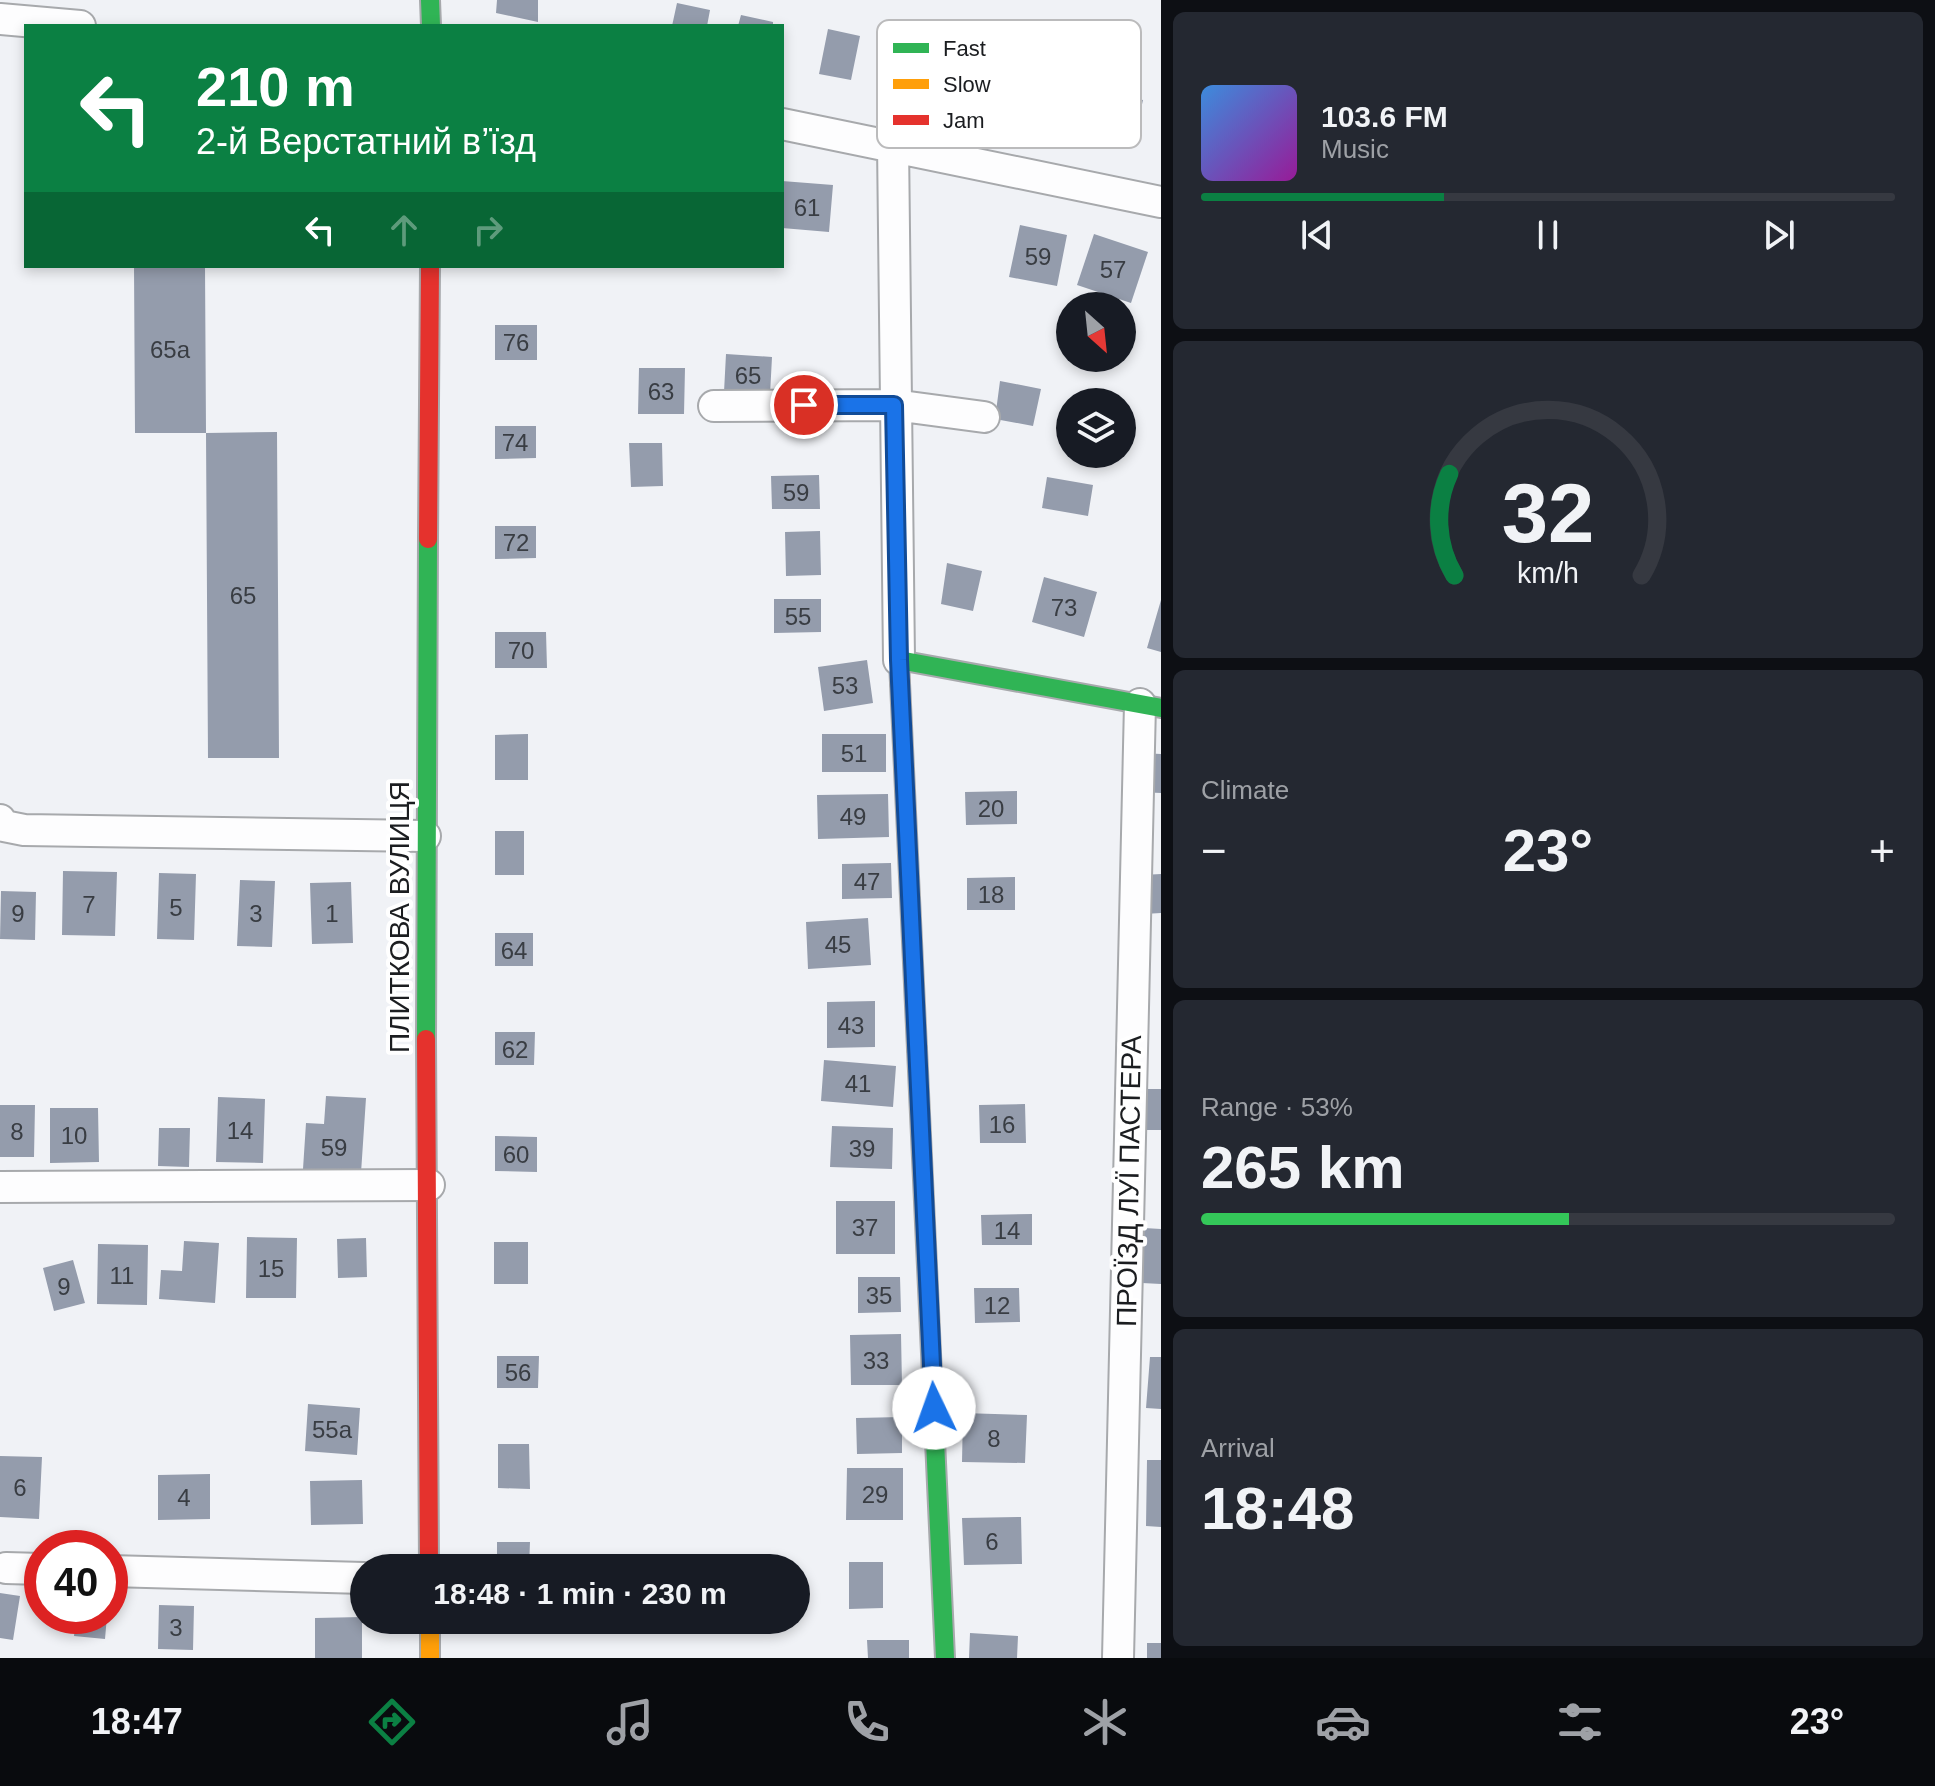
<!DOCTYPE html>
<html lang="en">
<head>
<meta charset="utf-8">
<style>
  :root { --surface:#171b24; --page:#242831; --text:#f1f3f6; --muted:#9ea1a6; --line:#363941; --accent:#0b8043 }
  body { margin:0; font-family:Arial,sans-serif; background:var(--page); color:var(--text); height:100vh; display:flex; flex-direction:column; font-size:30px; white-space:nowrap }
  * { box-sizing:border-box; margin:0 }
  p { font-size:26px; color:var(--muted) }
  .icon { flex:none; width:44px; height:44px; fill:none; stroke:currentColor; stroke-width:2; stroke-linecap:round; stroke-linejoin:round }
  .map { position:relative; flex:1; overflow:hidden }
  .side { display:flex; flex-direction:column; gap:12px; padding:12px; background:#0d0f14; width:774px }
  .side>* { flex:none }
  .banner { position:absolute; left:24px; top:24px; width:760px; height:244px; border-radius:0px; box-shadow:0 4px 12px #0003; background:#0b8043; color:#fff; overflow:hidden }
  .needle { width:52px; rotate:153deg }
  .controls { position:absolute; left:1056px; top:292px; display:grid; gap:16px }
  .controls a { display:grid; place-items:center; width:80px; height:80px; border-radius:50%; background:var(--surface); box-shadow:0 4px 12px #0003; font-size:40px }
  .speed { position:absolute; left:24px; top:1530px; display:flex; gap:16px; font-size:40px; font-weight:700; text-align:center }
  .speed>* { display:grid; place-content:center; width:104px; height:104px; border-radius:50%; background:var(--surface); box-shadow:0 4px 12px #0003; line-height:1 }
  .speed .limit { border:12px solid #d22; background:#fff; color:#111 }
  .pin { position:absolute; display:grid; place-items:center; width:68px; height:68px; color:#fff; margin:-34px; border:4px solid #fff; border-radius:50%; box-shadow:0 2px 8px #0007 }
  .me { position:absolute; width:88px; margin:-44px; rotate:357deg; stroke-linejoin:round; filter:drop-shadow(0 0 6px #0008) }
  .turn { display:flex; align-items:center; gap:28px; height:168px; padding:0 40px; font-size:36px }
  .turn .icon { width:104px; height:104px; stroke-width:2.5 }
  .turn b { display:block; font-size:56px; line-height:68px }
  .lanes { display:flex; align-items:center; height:76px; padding:0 40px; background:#0003; justify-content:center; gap:40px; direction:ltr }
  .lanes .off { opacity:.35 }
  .big { font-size:60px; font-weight:700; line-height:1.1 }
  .side .card { flex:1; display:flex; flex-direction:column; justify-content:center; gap:12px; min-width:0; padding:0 28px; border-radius:12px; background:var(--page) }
  .side .dial { align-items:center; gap:0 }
  .dial svg { height:208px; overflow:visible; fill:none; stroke:var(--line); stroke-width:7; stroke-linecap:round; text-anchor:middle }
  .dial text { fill:var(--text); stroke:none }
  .song { display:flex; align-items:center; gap:24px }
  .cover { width:96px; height:96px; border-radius:12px; background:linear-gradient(135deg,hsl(210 70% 55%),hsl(300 70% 35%)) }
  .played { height:8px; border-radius:4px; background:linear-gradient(90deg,var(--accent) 35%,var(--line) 35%) }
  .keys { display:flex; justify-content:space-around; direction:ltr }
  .heat { display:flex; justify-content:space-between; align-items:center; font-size:44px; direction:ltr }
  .charge { height:12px; border-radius:6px; background:linear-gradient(90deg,#34c759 53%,var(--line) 0) }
  .trip { position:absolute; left:350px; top:1554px; width:460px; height:80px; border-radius:40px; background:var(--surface); box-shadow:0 4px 12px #0003; font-weight:700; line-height:80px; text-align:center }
  .dock { display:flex; height:128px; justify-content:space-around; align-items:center; background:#090b0e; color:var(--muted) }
  .dock .icon { width:56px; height:56px }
  .dock .on { color:var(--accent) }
  .dock b { font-size:36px; color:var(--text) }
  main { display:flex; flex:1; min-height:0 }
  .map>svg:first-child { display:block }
  .building { fill:#949cac }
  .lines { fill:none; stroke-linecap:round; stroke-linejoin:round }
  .street-casing { stroke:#a7a9ac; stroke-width:34 }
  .fast-casing { stroke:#a7a9ac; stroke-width:22 }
  .slow-casing { stroke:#a7a9ac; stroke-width:22 }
  .jam-casing { stroke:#a7a9ac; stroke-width:22 }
  .street { stroke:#fdfdfe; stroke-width:30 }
  .fast { stroke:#30b455; stroke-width:18 }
  .slow { stroke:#ff9f0a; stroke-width:18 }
  .jam { stroke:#e5322d; stroke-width:18 }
  .route-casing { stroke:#114b97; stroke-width:20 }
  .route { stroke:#1a73e8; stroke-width:14 }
  .labels { text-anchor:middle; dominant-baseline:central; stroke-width:8; stroke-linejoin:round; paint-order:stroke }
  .number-label { font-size:24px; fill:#393d43 }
  .street-label { font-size:28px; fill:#1b1d20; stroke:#fff }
  .key { fill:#fff; stroke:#bbbbbc; stroke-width:2 }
  .key-label { font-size:22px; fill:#1b1d20 }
</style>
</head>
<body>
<main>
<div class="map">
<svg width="1161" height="1658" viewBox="0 0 1161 1658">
  <rect width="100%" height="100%" fill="#f0f2f6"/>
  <path class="building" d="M 497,0 L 538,0 L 538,22 L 496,13 Z
    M 677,3 L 710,10 L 707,26 L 672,26 Z
    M 741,15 L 773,22 L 773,26 L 738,26 Z
    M 828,29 L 860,36 L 851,80 L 819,74 Z
    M 1084,87 L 1143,100 L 1135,135 L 1076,122 Z
    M 782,181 L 833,185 L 829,232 L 782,228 Z
    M 1020,225 L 1067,235 L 1057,286 L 1009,277 Z
    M 1094,234 L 1148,252 L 1131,303 L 1077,285 Z
    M 134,266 L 205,266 L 206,433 L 277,432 L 279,758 L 208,758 L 206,433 L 135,433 Z
    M 495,325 L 537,325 L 537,360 L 495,360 Z
    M 726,354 L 772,357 L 770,395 L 724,392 Z
    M 639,368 L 685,368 L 684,414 L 638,414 Z
    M 1000,381 L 1041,389 L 1033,426 L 995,419 Z
    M 495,426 L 536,426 L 536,458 L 495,459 Z
    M 629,443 L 662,443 L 663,486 L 631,487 Z
    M 819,475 L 820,509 L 772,509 L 771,476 Z
    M 1047,477 L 1093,485 L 1088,516 L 1042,508 Z
    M 495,526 L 536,526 L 536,558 L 495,559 Z
    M 820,531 L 821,575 L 786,576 L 785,532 Z
    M 947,563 L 982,571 L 973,611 L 941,604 Z
    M 1044,577 L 1097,592 L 1084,637 L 1032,622 Z
    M 774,599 L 821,599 L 821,632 L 774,633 Z
    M 1161,600 L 1161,652 L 1147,648 Z
    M 495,632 L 546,632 L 547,668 L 495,668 Z
    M 867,660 L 873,703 L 824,711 L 818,667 Z
    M 528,734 L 528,780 L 495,780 L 495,735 Z
    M 822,734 L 886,734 L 886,772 L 822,772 Z
    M 1141,753 L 1161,754 L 1161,793 L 1139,792 Z
    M 1017,791 L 1017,824 L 966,825 L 965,792 Z
    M 888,794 L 889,837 L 818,839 L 817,795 Z
    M 495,831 L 524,831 L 524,875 L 495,875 Z
    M 891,863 L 892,898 L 842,899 L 842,864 Z
    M 63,871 L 117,872 L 115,936 L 62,935 Z
    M 159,873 L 196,874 L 194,940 L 157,939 Z
    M 1161,874 L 1161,913 L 1144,914 L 1142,875 Z
    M 1015,877 L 1015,910 L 967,910 L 967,878 Z
    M 240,880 L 275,881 L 272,947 L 237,946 Z
    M 351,882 L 353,943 L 312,944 L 310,883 Z
    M 1,891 L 36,892 L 35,940 L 0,939 Z
    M 868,918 L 871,965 L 808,969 L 806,922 Z
    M 495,933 L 533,933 L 533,966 L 495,966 Z
    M 875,1001 L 875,1047 L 827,1048 L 827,1002 Z
    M 495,1032 L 535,1032 L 534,1065 L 495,1065 Z
    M 824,1060 L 896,1066 L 893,1107 L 821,1101 Z
    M 1145,1089 L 1161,1089 L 1161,1130 L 1145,1130 Z
    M 326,1096 L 366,1098 L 361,1173 L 303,1169 L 306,1123 L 324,1124 Z
    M 218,1097 L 265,1099 L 263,1163 L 216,1162 Z
    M 1025,1104 L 1026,1143 L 980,1143 L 979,1105 Z
    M 0,1105 L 35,1105 L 34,1157 L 0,1157 Z
    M 50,1108 L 98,1108 L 99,1162 L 50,1163 Z
    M 832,1126 L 893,1128 L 892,1169 L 830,1167 Z
    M 159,1128 L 190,1128 L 189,1167 L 158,1166 Z
    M 495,1136 L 537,1137 L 537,1172 L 495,1171 Z
    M 836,1201 L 895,1201 L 895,1254 L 836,1254 Z
    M 1032,1214 L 1032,1245 L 982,1245 L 981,1215 Z
    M 1144,1228 L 1161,1229 L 1161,1284 L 1142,1283 Z
    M 247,1237 L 297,1238 L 296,1298 L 246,1298 Z
    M 366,1238 L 367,1277 L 338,1278 L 337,1239 Z
    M 184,1241 L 219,1243 L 215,1303 L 159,1299 L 161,1270 L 182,1271 Z
    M 494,1242 L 528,1242 L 528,1284 L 494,1284 Z
    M 98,1244 L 148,1245 L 147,1305 L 97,1304 Z
    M 73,1260 L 85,1303 L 54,1311 L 43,1268 Z
    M 858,1277 L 900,1277 L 901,1312 L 858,1313 Z
    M 974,1288 L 1019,1288 L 1020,1322 L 975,1323 Z
    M 901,1334 L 902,1385 L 851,1385 L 850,1335 Z
    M 497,1356 L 539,1356 L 538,1388 L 497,1388 Z
    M 1150,1357 L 1161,1357 L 1161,1409 L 1146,1408 Z
    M 308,1404 L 360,1408 L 357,1455 L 305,1451 Z
    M 963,1413 L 1027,1415 L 1025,1463 L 962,1462 Z
    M 902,1417 L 902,1453 L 857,1454 L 856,1418 Z
    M 498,1444 L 529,1444 L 530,1489 L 498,1488 Z
    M 0,1456 L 42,1457 L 39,1519 L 0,1517 Z
    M 1147,1460 L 1161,1460 L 1161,1527 L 1146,1526 Z
    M 847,1468 L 903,1468 L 903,1520 L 846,1520 Z
    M 210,1474 L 210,1519 L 158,1520 L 158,1475 Z
    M 362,1480 L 363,1524 L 311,1525 L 310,1481 Z
    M 1021,1517 L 1022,1564 L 964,1565 L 962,1518 Z
    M 497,1542 L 530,1542 L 529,1568 L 497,1568 Z
    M 849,1562 L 883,1562 L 883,1608 L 849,1609 Z
    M 0,1593 L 20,1596 L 13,1640 L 0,1638 Z
    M 159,1605 L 194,1606 L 193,1650 L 158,1649 Z
    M 76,1616 L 107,1616 L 105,1639 L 74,1636 Z
    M 362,1617 L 362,1658 L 315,1658 L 315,1618 Z
    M 970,1633 L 1018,1636 L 1017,1658 L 969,1658 Z
    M 867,1640 L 909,1640 L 909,1658 L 868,1658 Z
    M 1147,1643 L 1161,1643 L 1161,1658 L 1147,1658 Z"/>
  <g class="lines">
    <g class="street-casing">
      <path id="street" d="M 0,19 L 80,26
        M 782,124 L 1161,202
        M 893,144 L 899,660
        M 714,406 L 894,405 L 984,417
        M 0,820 L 4,826 L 24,830 L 425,836
        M 0,1187 L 429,1185
        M 6,1568 L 42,1569
        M 110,1571 L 364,1578
        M 1118,1658 L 1140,704"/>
    </g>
    <g class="fast-casing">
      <path id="fast" d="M 430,0 L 431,26
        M 900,683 L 899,660 L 1161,708
        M 426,1039 L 428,539
        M 917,1049 L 945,1658"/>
    </g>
    <g class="slow-casing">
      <path id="slow" d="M 900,683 L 917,1049
        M 430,1620 L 430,1658"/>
    </g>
    <g class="jam-casing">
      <path id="jam" d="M 428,539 L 430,266
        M 426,1039 L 429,1568"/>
    </g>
    <use href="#street" class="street"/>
    <use href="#fast" class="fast"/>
    <use href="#slow" class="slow"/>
    <use href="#jam" class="jam"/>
  </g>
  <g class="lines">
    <g class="route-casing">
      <path id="route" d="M 804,405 L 894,405 L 899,660 L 934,1408"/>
    </g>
    <use href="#route" class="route"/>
  </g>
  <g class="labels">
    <g class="number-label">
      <text x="807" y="207">61</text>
      <text x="1038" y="256">59</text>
      <text x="1113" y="269">57</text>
      <text x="516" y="342">76</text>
      <text x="170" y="349">65а</text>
      <text x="748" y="375">65</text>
      <text x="661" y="391">63</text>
      <text x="515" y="442">74</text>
      <text x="796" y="492">59</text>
      <text x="516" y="542">72</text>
      <text x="243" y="595">65</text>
      <text x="1064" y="607">73</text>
      <text x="798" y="616">55</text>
      <text x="521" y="650">70</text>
      <text x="845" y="685">53</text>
      <text x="854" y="753">51</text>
      <text x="991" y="808">20</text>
      <text x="853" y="816">49</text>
      <text x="867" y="881">47</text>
      <text x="991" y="894">18</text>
      <text x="89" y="904">7</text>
      <text x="176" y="907">5</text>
      <text x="18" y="913">9</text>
      <text x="256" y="913">3</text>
      <text x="332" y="913">1</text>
      <text x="838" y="944">45</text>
      <text x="514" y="950">64</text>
      <text x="851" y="1025">43</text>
      <text x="515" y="1049">62</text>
      <text x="858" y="1083">41</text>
      <text x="1002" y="1124">16</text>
      <text x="240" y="1130">14</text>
      <text x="17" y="1131">8</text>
      <text x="74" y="1135">10</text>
      <text x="334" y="1147">59</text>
      <text x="862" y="1148">39</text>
      <text x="516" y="1154">60</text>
      <text x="865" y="1227">37</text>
      <text x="1007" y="1230">14</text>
      <text x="271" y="1268">15</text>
      <text x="122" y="1275">11</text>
      <text x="64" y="1286">9</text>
      <text x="879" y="1295">35</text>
      <text x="997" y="1305">12</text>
      <text x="876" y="1360">33</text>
      <text x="518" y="1372">56</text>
      <text x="332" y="1429">55а</text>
      <text x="994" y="1438">8</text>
      <text x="20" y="1487">6</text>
      <text x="875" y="1494">29</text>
      <text x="184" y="1497">4</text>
      <text x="992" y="1541">6</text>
      <text x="176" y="1627">3</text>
    </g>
    <g class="street-label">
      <text transform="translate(399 917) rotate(-90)">ПЛИТКОВА ВУЛИЦЯ</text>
      <text transform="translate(1129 1181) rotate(-89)">ПРОЇЗД ЛУЇ ПАСТЕРА</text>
    </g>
  </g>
  <rect x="877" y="20" width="264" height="128" rx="12" class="key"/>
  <rect x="893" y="43" width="36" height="10" fill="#30b455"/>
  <rect x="893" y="79" width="36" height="10" fill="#ff9f0a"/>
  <rect x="893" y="115" width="36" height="10" fill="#e5322d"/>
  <g class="key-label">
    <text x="943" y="56">Fast</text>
    <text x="943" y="92">Slow</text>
    <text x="943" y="128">Jam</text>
  </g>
</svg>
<div class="controls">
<a><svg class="needle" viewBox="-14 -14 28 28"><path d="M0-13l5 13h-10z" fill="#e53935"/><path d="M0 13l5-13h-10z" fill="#9ea1a6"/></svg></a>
<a><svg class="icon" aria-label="layers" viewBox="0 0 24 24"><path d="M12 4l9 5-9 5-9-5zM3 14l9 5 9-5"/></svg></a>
</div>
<div class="speed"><div class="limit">40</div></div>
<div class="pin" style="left:804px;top:405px;background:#d93025"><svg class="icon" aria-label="arrive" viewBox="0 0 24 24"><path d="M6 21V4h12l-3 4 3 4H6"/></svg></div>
<svg class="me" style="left:934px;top:1408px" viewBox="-20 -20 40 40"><circle r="19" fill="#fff"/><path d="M0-13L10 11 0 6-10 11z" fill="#1a73e8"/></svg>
<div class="trip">18:48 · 1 min · 230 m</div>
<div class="banner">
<div class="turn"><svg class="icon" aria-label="left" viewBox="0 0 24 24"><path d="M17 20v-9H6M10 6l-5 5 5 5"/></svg><div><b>210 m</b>2-й Верстатний в’їзд</div></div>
<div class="lanes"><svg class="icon" aria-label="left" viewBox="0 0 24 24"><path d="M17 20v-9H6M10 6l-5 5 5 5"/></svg><svg class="icon off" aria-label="ahead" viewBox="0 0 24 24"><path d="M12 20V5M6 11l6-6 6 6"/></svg><svg class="icon off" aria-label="right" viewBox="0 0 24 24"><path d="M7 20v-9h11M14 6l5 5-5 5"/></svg></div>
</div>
</div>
<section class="side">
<div class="card">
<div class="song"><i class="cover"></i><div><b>103.6 FM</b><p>Music</p></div></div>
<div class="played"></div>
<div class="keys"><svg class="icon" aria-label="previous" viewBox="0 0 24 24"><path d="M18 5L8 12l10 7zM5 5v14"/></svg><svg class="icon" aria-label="pause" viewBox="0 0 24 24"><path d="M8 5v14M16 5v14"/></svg><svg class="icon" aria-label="next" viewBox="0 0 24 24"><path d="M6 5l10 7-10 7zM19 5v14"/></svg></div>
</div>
<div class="card dial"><svg viewBox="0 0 100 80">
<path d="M14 69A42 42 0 1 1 86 69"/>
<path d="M14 69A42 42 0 0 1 12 30" stroke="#0b8043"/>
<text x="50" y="56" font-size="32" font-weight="700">32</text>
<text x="50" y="72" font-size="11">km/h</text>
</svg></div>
<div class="card"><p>Climate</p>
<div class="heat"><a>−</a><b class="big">23°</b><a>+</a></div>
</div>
<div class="card"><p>Range · 53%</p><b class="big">265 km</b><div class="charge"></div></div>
<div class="card"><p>Arrival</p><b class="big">18:48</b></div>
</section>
</main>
<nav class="dock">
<b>18:47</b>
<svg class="icon on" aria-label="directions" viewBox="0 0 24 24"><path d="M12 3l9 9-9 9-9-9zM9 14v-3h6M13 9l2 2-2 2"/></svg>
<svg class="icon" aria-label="music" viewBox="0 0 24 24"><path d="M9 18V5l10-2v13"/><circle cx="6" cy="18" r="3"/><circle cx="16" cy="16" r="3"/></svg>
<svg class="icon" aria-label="phone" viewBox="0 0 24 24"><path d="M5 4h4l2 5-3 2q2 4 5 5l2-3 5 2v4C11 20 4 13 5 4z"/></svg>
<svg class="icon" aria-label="climate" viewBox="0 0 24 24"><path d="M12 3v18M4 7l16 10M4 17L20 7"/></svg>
<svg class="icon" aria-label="car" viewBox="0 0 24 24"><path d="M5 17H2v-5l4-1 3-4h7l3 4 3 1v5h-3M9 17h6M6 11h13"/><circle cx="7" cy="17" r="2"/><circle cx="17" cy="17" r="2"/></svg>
<svg class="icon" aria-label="filters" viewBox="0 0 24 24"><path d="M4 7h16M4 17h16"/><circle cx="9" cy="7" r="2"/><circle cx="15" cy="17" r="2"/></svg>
<b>23°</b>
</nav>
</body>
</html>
